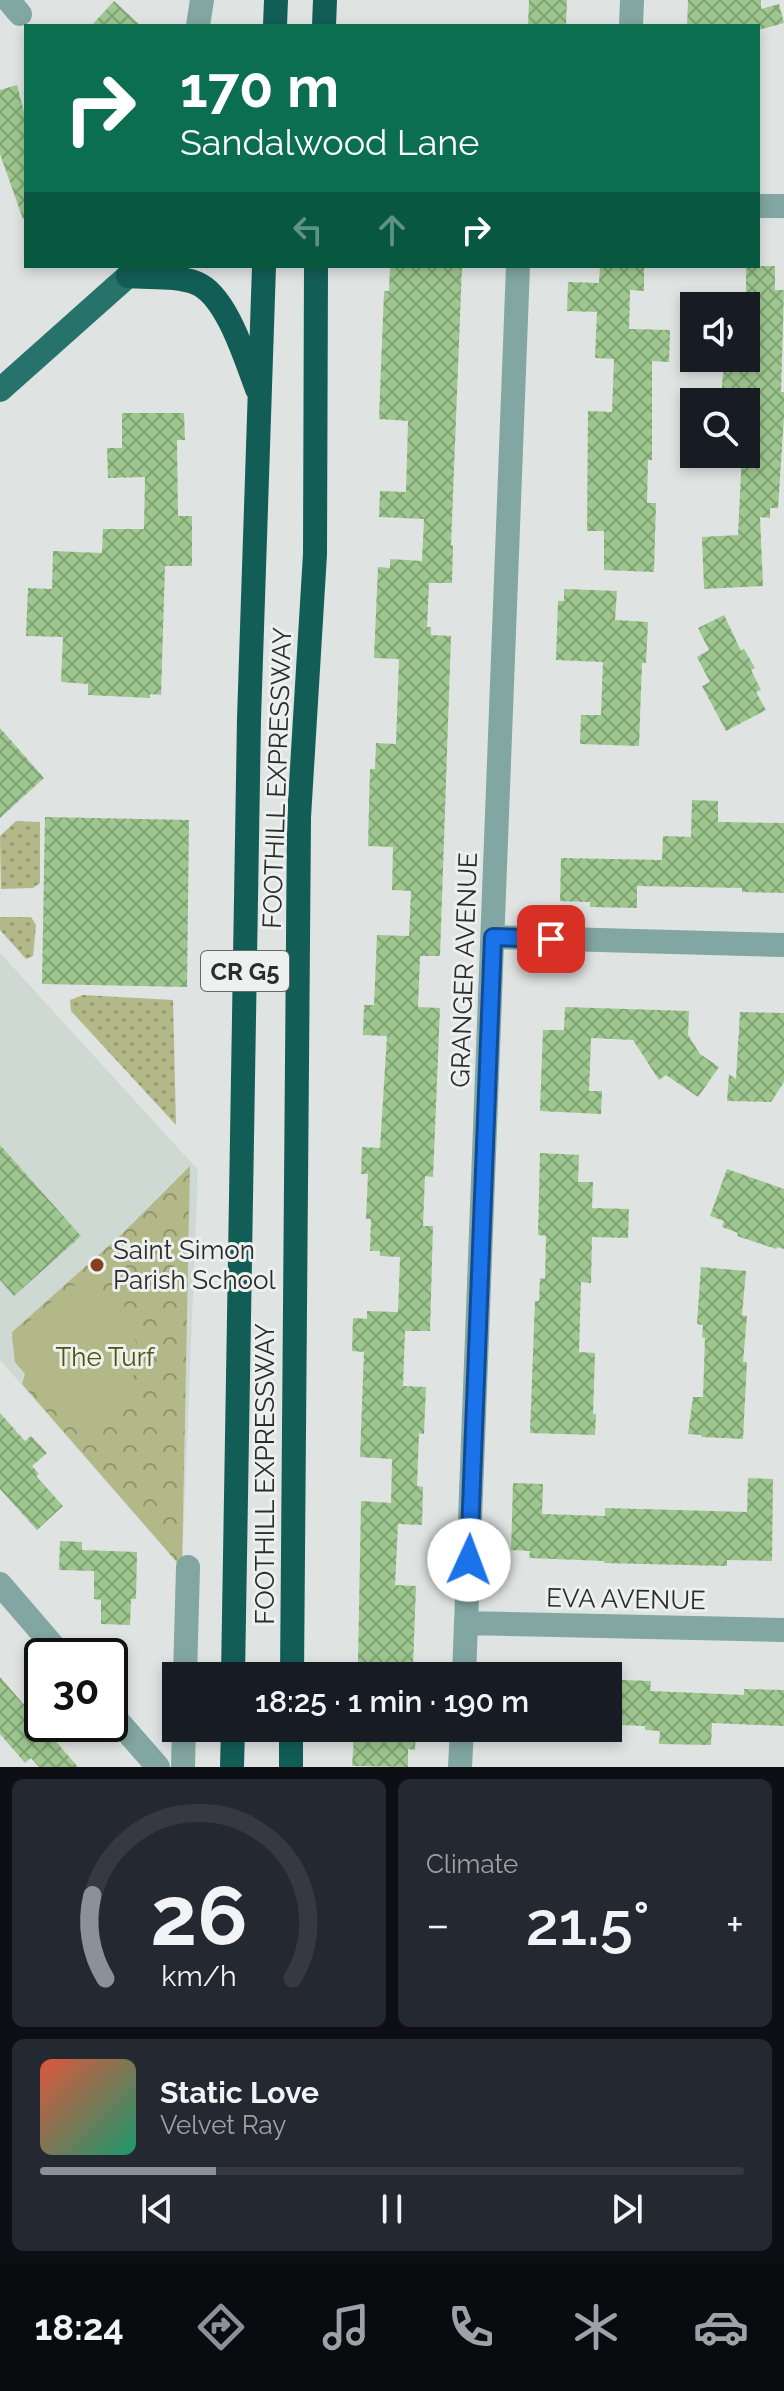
<!DOCTYPE html>
<html lang="en">
<head>
<meta charset="utf-8">
<style>
  :root { --surface:#171b24; --page:#242831; --text:#f1f3f6; --muted:#9ea1a6; --line:#363941; --accent:#8c9099 }
  body { margin:0; font-family:Raleway,sans-serif; background:var(--page); color:var(--text); height:100vh; display:flex; flex-direction:column; font-size:30px; white-space:nowrap }
  * { box-sizing:border-box; margin:0 }
  p { font-size:26px; color:var(--muted) }
  .icon { flex:none; width:44px; height:44px; fill:none; stroke:currentColor; stroke-width:2; stroke-linecap:round; stroke-linejoin:round }
  .map { position:relative; height:1767px; overflow:hidden }
  .sheet { display:flex; flex-direction:column; gap:12px; padding:12px; background:#0d0f14; flex:1 }
  .sheet>* { flex:none }
  .banner { position:absolute; left:24px; top:24px; width:736px; height:244px; border-radius:0px; box-shadow:0 4px 12px #0003; background:#0b6e4f; color:#fff; overflow:hidden }
  .tools { position:absolute; left:680px; top:292px; display:grid; gap:16px }
  .tools a { display:grid; place-items:center; width:80px; height:80px; border-radius:0px; background:var(--surface); box-shadow:0 4px 12px #0003; font-size:40px }
  .speed { position:absolute; left:24px; top:1638px; display:flex; gap:16px; font-size:40px; font-weight:700; text-align:center }
  .speed>* { display:grid; place-content:center; width:104px; height:104px; border-radius:50%; background:var(--surface); box-shadow:0 4px 12px #0003; line-height:1 }
  .speed .limit { border:4px solid #111; border-radius:12px; background:#fff; color:#111 }
  .pin { position:absolute; display:grid; place-items:center; width:68px; height:68px; color:#fff; margin:-34px; border-radius:16px; box-shadow:0 4px 12px #0006 }
  .me { position:absolute; width:88px; margin:-44px; rotate:2deg; stroke-linejoin:round; filter:drop-shadow(0 0 6px #0008) }
  .turn { display:flex; align-items:center; gap:28px; height:168px; padding:0 24px; font-size:36px }
  .turn .icon { width:104px; height:104px; stroke-width:2.5 }
  .turn b { display:block; font-size:56px; line-height:68px }
  .lanes { display:flex; align-items:center; height:76px; padding:0 24px; background:#0003; justify-content:center; gap:40px; direction:ltr }
  .lanes .off { opacity:.35 }
  .big { font-size:60px; font-weight:600; line-height:1.1 }
  .sheet .tile { flex:1; display:flex; flex-direction:column; justify-content:center; gap:12px; min-width:0; padding:0 28px; border-radius:12px; background:var(--page) }
  .sheet .dial { align-items:center; gap:0 }
  .dial svg { height:208px; overflow:visible; fill:none; stroke:var(--line); stroke-width:7; stroke-linecap:round; text-anchor:middle }
  .dial text { fill:var(--text); stroke:none }
  .song { display:flex; align-items:center; gap:24px }
  .cover { width:96px; height:96px; border-radius:12px; background:linear-gradient(135deg,hsl(10 70% 55%),hsl(160 70% 35%)) }
  .played { height:8px; border-radius:4px; background:linear-gradient(90deg,var(--accent) 25%,var(--line) 25%) }
  .keys { display:flex; justify-content:space-around; direction:ltr }
  .heat { display:flex; justify-content:space-between; align-items:center; font-size:44px; direction:ltr }
  .sheet .tiles { flex:1; display:grid; gap:12px; grid-template-columns:1fr 1fr }
  .tile:last-child { grid-column:span 2 }
  .trip { position:absolute; left:162px; top:1662px; width:460px; height:80px; border-radius:0px; background:var(--surface); box-shadow:0 4px 12px #0003; font-weight:600; line-height:80px; text-align:center }
  .dock { display:flex; height:128px; justify-content:space-around; align-items:center; background:#090b0e; color:var(--muted) }
  .dock .icon { width:56px; height:56px }
  .dock .on { color:var(--accent) }
  .dock b { font-size:36px; color:var(--text) }
  .map>svg:first-child { display:block }
  .built { fill:#ced9d3 }
  .grass { fill:url(#grass-dots) }
  .park { fill:url(#park-crowns) }
  .pitch { fill:#b2b888 }
  .building { fill:url(#building-cross-hatch) }
  .lines { fill:none; stroke-linecap:round; stroke-linejoin:round }
  .minor { stroke:#82a6a1; stroke-width:24 }
  .major { stroke:#27736b; stroke-width:24 }
  .highway { stroke:#125d56; stroke-width:24 }
  .route-casing { stroke:#114b97; stroke-width:20 }
  .route { stroke:#1a73e8; stroke-width:14 }
  .poi-dot { fill:#873f20; stroke:#ecf0ee; stroke-width:3 }
  .labels { text-anchor:middle; dominant-baseline:central; stroke-width:6; stroke-linejoin:round; paint-order:stroke }
  .shield { fill:#ecf0ee; stroke:#656766; stroke-width:2 }
  .shield-label { font-size:24px; font-weight:bold; fill:#2b2c2b }
  .street-label { font-size:26px; fill:#2b2c2b; stroke:#ecf0ee }
  .poi-label { font-size:26px; fill:#2b2c2b; stroke:#ecf0ee; text-anchor:start }
  .park-label { font-size:26px; fill:#505505; stroke:#ecf0ee }
</style>
</head>
<body>
<div class="map">
<svg width="784" height="1767" viewBox="0 0 784 1767">
  <defs>
    <pattern id="grass-dots" width="8" height="8" patternUnits="userSpaceOnUse" patternTransform="scale(2)"><rect width="8" height="8" fill="#b2b888"/><path d="M2 2h.1M6 6h.1" fill="none" stroke="#91966f" stroke-width="1.8" stroke-linecap="round"/></pattern>
    <pattern id="park-crowns" width="20" height="18" patternUnits="userSpaceOnUse" patternTransform="scale(2)"><rect width="20" height="18" fill="#b2b888"/><path d="M2 6a3 3 0 1 1 6 0M12 15a3 3 0 1 1 6 0" fill="none" stroke="#91966f"/></pattern>
    <pattern id="building-cross-hatch" width="8" height="8" patternUnits="userSpaceOnUse" patternTransform="scale(2)"><rect width="8" height="8" fill="#9ec78f"/><path d="M0 0l8 8M0 8l8-8" fill="none" stroke="#81a275"/></pattern>
  </defs>
  <rect width="100%" height="100%" fill="#dfe3e1"/>
  <path class="built" d="M 0,953 L 198,1170 L 182,1568 L 0,1360 Z"/>
  <path class="grass" d="M 16,821 L 40,822 L 40,883 L 33,888 L 1,889 L 0,836 Z
    M 0,917 L 31,917 L 36,925 L 33,956 L 26,959 L 0,930 Z
    M 83,995 L 173,1000 L 176,1125 L 71,1011 L 70,1000 Z"/>
  <path class="park" d="M 190,1166 L 182,1568 L 22,1384 L 25,1374 L 15,1362 L 12,1332 L 121,1235 Z"/>
  <path class="pitch" d="M 71,1285 L 121,1296 L 141,1358 L 118,1411 L 81,1432 L 15,1362 L 12,1336 Z"/>
  <path class="building" d="M 529,0 L 567,0 L 566,26 L 528,26 Z
    M 688,0 L 761,0 L 761,9 L 779,4 L 784,23 L 758,30 L 758,26 L 687,26 Z
    M 114,1 L 141,26 L 91,26 Z
    M 17,85 L 24,112 L 26,140 L 26,218 L 23,219 L 0,154 L 0,90 Z
    M 390,266 L 462,266 L 451,545 L 453,545 L 452,583 L 429,583 L 427,627 L 431,627 L 431,635 L 451,636 L 440,956 L 420,956 L 418,1007 L 440,1008 L 433,1177 L 425,1176 L 423,1226 L 433,1226 L 430,1331 L 405,1331 L 403,1386 L 426,1387 L 424,1434 L 419,1433 L 417,1486 L 423,1487 L 422,1525 L 398,1524 L 395,1585 L 416,1586 L 413,1666 L 358,1663 L 361,1501 L 391,1503 L 392,1459 L 360,1457 L 364,1352 L 352,1351 L 353,1318 L 367,1319 L 367,1311 L 398,1312 L 400,1257 L 380,1256 L 380,1251 L 370,1251 L 371,1219 L 366,1219 L 368,1174 L 361,1174 L 362,1147 L 380,1148 L 387,1036 L 363,1035 L 364,1005 L 374,1005 L 377,935 L 409,936 L 411,891 L 392,890 L 393,847 L 368,846 L 370,769 L 375,769 L 376,743 L 396,744 L 399,659 L 374,658 L 378,567 L 390,568 L 390,559 L 422,561 L 424,519 L 379,517 L 380,491 L 406,492 L 408,421 L 379,419 L 384,291 L 389,291 Z
    M 600,266 L 644,266 L 644,291 L 630,290 L 629,329 L 670,330 L 669,362 L 652,361 L 652,460 L 648,460 L 647,503 L 656,503 L 654,572 L 604,570 L 604,531 L 587,531 L 588,411 L 612,412 L 614,359 L 595,358 L 597,312 L 567,311 L 568,282 L 599,283 Z
    M 746,266 L 775,266 L 775,290 L 784,290 L 781,392 L 784,392 L 784,416 L 778,508 L 770,508 L 770,518 L 760,517 L 763,586 L 704,589 L 702,537 L 738,535 L 742,454 L 746,454 L 746,402 L 721,402 L 724,358 L 746,358 Z
    M 122,413 L 184,413 L 185,440 L 177,440 L 178,516 L 192,516 L 192,566 L 165,566 L 161,695 L 150,694 L 150,698 L 88,695 L 88,684 L 61,682 L 63,637 L 26,636 L 28,588 L 52,589 L 53,551 L 102,553 L 103,529 L 144,529 L 145,477 L 108,478 L 107,448 L 122,448 Z
    M 564,589 L 617,591 L 615,620 L 648,622 L 646,663 L 642,663 L 639,746 L 580,744 L 581,715 L 601,715 L 603,662 L 556,660 L 558,601 L 564,601 Z
    M 724,615 L 741,651 L 744,649 L 755,668 L 751,670 L 761,690 L 756,692 L 766,710 L 726,731 L 702,686 L 710,682 L 697,657 L 709,650 L 698,628 Z
    M 0,728 L 44,778 L 0,818 Z
    M 692,800 L 718,801 L 718,822 L 784,823 L 784,893 L 742,892 L 742,888 L 637,886 L 637,908 L 590,907 L 590,902 L 560,901 L 561,858 L 662,860 L 663,836 L 691,837 Z
    M 45,817 L 189,820 L 187,987 L 42,984 Z
    M 565,1007 L 689,1011 L 688,1035 L 700,1054 L 719,1067 L 698,1097 L 666,1075 L 659,1080 L 633,1040 L 591,1038 L 589,1091 L 602,1091 L 601,1114 L 540,1111 L 543,1030 L 564,1030 Z
    M 740,1012 L 784,1013 L 784,1082 L 771,1102 L 727,1101 L 729,1074 L 736,1079 Z
    M 0,1145 L 81,1236 L 14,1296 L 0,1280 Z
    M 540,1153 L 579,1155 L 578,1182 L 593,1182 L 592,1208 L 629,1209 L 628,1238 L 592,1237 L 591,1283 L 581,1282 L 579,1352 L 595,1353 L 593,1414 L 596,1414 L 595,1435 L 530,1433 L 535,1301 L 539,1301 L 540,1278 L 545,1279 L 546,1236 L 538,1235 Z
    M 727,1169 L 784,1189 L 784,1249 L 777,1247 L 776,1249 L 737,1236 L 738,1233 L 722,1227 L 724,1221 L 710,1216 Z
    M 701,1267 L 746,1271 L 742,1315 L 747,1316 L 743,1362 L 747,1362 L 743,1439 L 702,1437 L 701,1435 L 688,1434 L 693,1397 L 703,1397 L 705,1338 L 702,1337 L 703,1325 L 697,1324 Z
    M 0,1413 L 25,1441 L 31,1436 L 47,1453 L 32,1466 L 39,1474 L 36,1476 L 63,1506 L 37,1530 L 0,1489 Z
    M 748,1478 L 773,1479 L 772,1561 L 727,1560 L 727,1566 L 604,1563 L 604,1561 L 529,1558 L 530,1551 L 511,1550 L 513,1483 L 543,1484 L 542,1514 L 605,1516 L 605,1508 L 747,1512 Z
    M 60,1541 L 82,1542 L 82,1550 L 137,1552 L 136,1599 L 131,1599 L 130,1625 L 101,1624 L 101,1600 L 94,1599 L 94,1571 L 59,1570 Z
    M 0,1677 L 78,1767 L 39,1767 L 31,1758 L 25,1763 L 0,1734 Z
    M 622,1680 L 651,1681 L 650,1691 L 744,1695 L 744,1689 L 784,1690 L 784,1726 L 712,1723 L 711,1745 L 659,1744 L 660,1731 L 645,1730 L 645,1726 L 621,1725 Z
    M 365,1728 L 416,1728 L 415,1750 L 408,1749 L 408,1767 L 352,1766 L 354,1737 L 365,1738 Z"/>
  <g class="lines">
    <path class="minor" d="M 8,0 L 20,14
      M 198,26 L 202,0
      M 631,26 L 632,0
      M 758,206 L 784,206
      M 493,937 L 784,945
      M 0,1584 L 62,1656
      M 466,1623 L 784,1630
      M 185,1676 L 188,1567
      M 464,1676 L 518,266
      M 110,1712 L 158,1767
      M 183,1767 L 184,1728
      M 460,1767 L 462,1728"/>
    <path class="major" d="M 0,390 L 128,276 L 144,266"/>
    <path class="highway" d="M 275,26 L 276,0
      M 324,26 L 325,0
      M 128,276 C 149,278 176,275 196,283 C 227,295 246,361 257,389
      M 233,1676 L 249,719 L 264,266
      M 292,1676 L 299,817 L 315,554 L 316,266
      M 232,1767 L 233,1728
      M 291,1767 L 291,1728"/>
  </g>
  <g class="lines">
    <g class="route-casing">
      <path id="route" d="M 469,1560 L 493,937 L 551,939"/>
    </g>
    <use href="#route" class="route"/>
  </g>
  <circle class="poi-dot" cx="97" cy="1265" r="8"/>
  <g class="labels">
    <rect class="shield" x="201" y="951" width="88" height="40" rx="6"/>
    <g class="shield-label">
      <text x="245" y="971">CR G5</text>
    </g>
    <g class="street-label">
      <text transform="translate(277 778) rotate(-88)">FOOTHILL EXPRESSWAY</text>
      <text transform="translate(464 970) rotate(-88)">GRANGER AVENUE</text>
      <text transform="translate(265 1474) rotate(-90)">FOOTHILL EXPRESSWAY</text>
      <text transform="translate(626 1599) rotate(1)">EVA AVENUE</text>
    </g>
    <g class="poi-label">
      <text x="113" y="1250">Saint Simon<tspan x="113" dy="30">Parish School</tspan></text>
    </g>
    <g class="park-label">
      <text x="105" y="1357">The Turf</text>
    </g>
  </g>
</svg>
<div class="tools">
<a><svg class="icon" aria-label="sound" viewBox="0 0 24 24"><path d="M4 9h4l5-4v14l-5-4H4zM17 9q2 3 0 6"/></svg></a>
<a><svg class="icon" aria-label="search" viewBox="0 0 24 24"><circle cx="10" cy="10" r="6"/><path d="M15 15l6 6"/></svg></a>
</div>
<div class="speed"><div class="limit">30</div></div>
<div class="pin" style="left:551px;top:939px;background:#d93025"><svg class="icon" aria-label="arrive" viewBox="0 0 24 24"><path d="M6 21V4h12l-3 4 3 4H6"/></svg></div>
<svg class="me" style="left:469px;top:1560px" viewBox="-20 -20 40 40"><circle r="19" fill="#fff"/><path d="M0-13L10 11 0 6-10 11z" fill="#1a73e8"/></svg>
<div class="trip">18:25 · 1 min · 190 m</div>
<div class="banner">
<div class="turn"><svg class="icon" aria-label="right" viewBox="0 0 24 24"><path d="M7 20v-9h11M14 6l5 5-5 5"/></svg><div><b>170 m</b>Sandalwood Lane</div></div>
<div class="lanes"><svg class="icon off" aria-label="left" viewBox="0 0 24 24"><path d="M17 20v-9H6M10 6l-5 5 5 5"/></svg><svg class="icon off" aria-label="ahead" viewBox="0 0 24 24"><path d="M12 20V5M6 11l6-6 6 6"/></svg><svg class="icon" aria-label="right" viewBox="0 0 24 24"><path d="M7 20v-9h11M14 6l5 5-5 5"/></svg></div>
</div>
</div>
<section class="sheet">
<div class="tiles">
<div class="tile dial"><svg viewBox="0 0 100 80">
<path d="M14 69A42 42 0 1 1 86 69"/>
<path d="M14 69A42 42 0 0 1 9 37" stroke="#8c9099"/>
<text x="50" y="56" font-size="32" font-weight="700">26</text>
<text x="50" y="72" font-size="11">km/h</text>
</svg></div>
<div class="tile"><p>Climate</p>
<div class="heat"><a>−</a><b class="big">21.5°</b><a>+</a></div>
</div>
<div class="tile">
<div class="song"><i class="cover"></i><div><b>Static Love</b><p>Velvet Ray</p></div></div>
<div class="played"></div>
<div class="keys"><svg class="icon" aria-label="previous" viewBox="0 0 24 24"><path d="M18 5L8 12l10 7zM5 5v14"/></svg><svg class="icon" aria-label="pause" viewBox="0 0 24 24"><path d="M8 5v14M16 5v14"/></svg><svg class="icon" aria-label="next" viewBox="0 0 24 24"><path d="M6 5l10 7-10 7zM19 5v14"/></svg></div>
</div>
</div>
</section>
<nav class="dock">
<b>18:24</b>
<svg class="icon on" aria-label="directions" viewBox="0 0 24 24"><path d="M12 3l9 9-9 9-9-9zM9 14v-3h6M13 9l2 2-2 2"/></svg>
<svg class="icon" aria-label="music" viewBox="0 0 24 24"><path d="M9 18V5l10-2v13"/><circle cx="6" cy="18" r="3"/><circle cx="16" cy="16" r="3"/></svg>
<svg class="icon" aria-label="phone" viewBox="0 0 24 24"><path d="M5 4h4l2 5-3 2q2 4 5 5l2-3 5 2v4C11 20 4 13 5 4z"/></svg>
<svg class="icon" aria-label="climate" viewBox="0 0 24 24"><path d="M12 3v18M4 7l16 10M4 17L20 7"/></svg>
<svg class="icon" aria-label="car" viewBox="0 0 24 24"><path d="M5 17H2v-5l4-1 3-4h7l3 4 3 1v5h-3M9 17h6M6 11h13"/><circle cx="7" cy="17" r="2"/><circle cx="17" cy="17" r="2"/></svg>
</nav>
</body>
</html>
